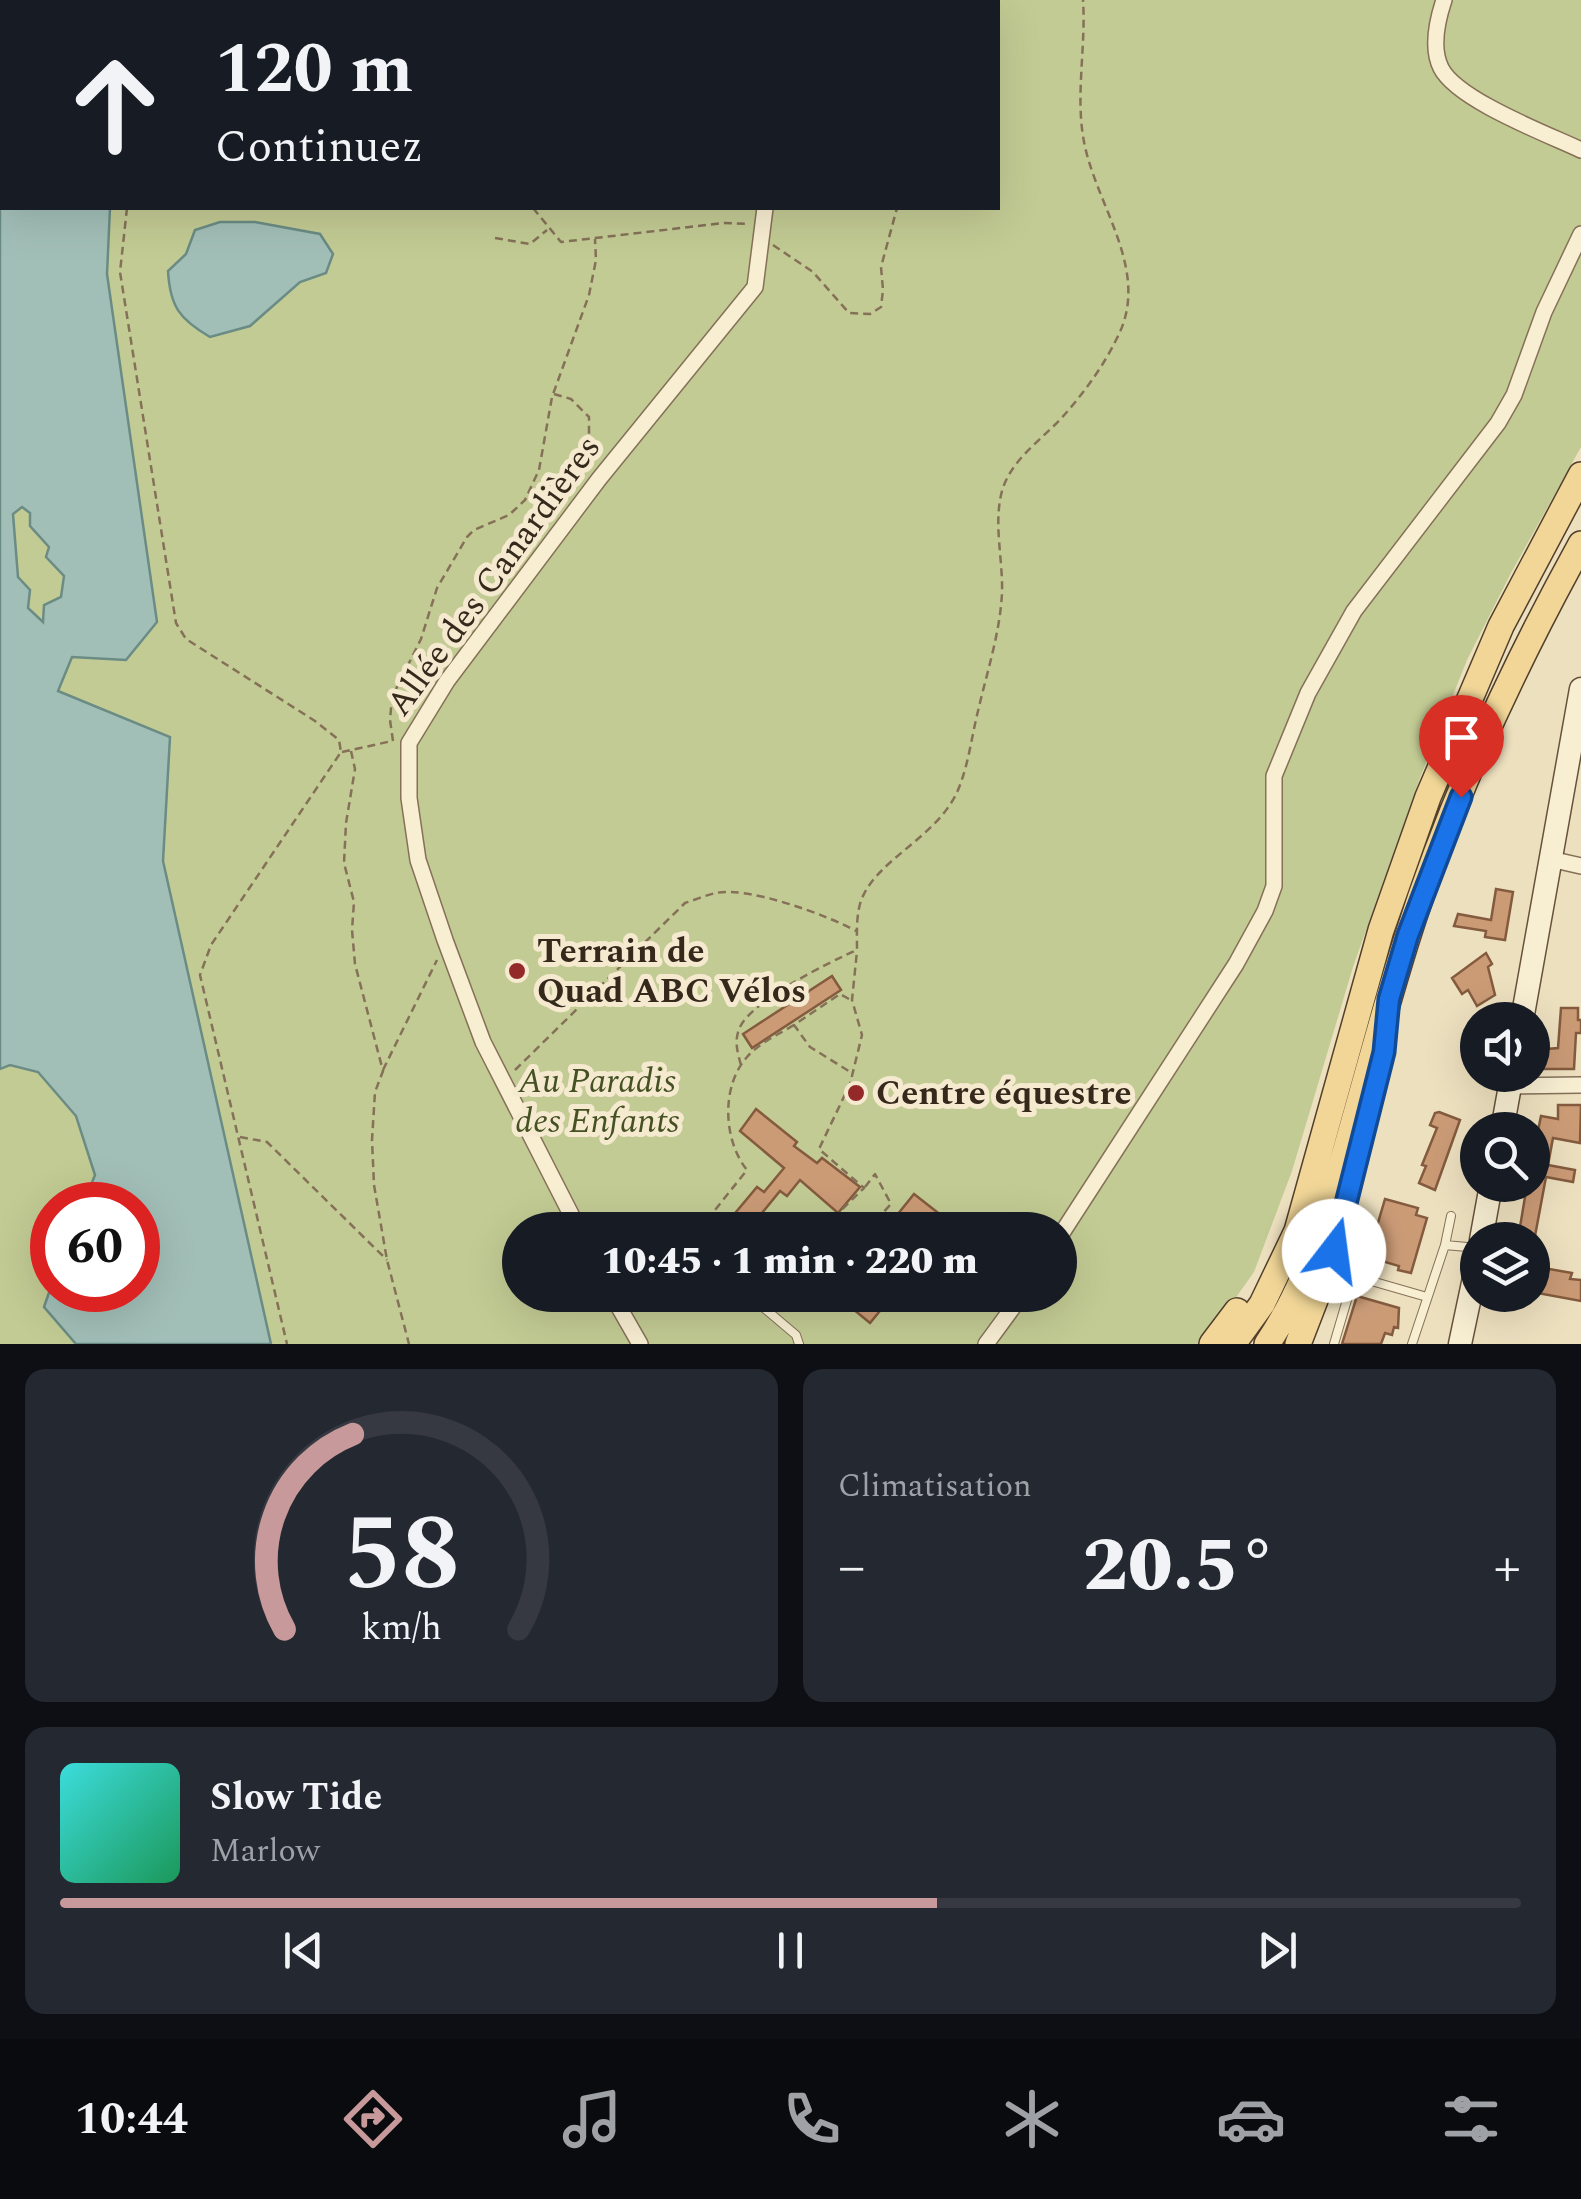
<!DOCTYPE html>
<html lang="fr">
<head>
<meta charset="utf-8">
<style>
  :root { --surface:#171b24; --page:#242831; --text:#f1f3f6; --muted:#9ea1a6; --line:#363941; --accent:#c7999a }
  body { margin:0; font-family:Spectral,serif; background:var(--page); color:var(--text); height:100vh; display:flex; flex-direction:column; font-size:38px; white-space:nowrap }
  * { box-sizing:border-box; margin:0 }
  p { font-size:32px; color:var(--muted) }
  .icon { flex:none; width:55px; height:55px; fill:none; stroke:currentColor; stroke-width:2; stroke-linecap:round; stroke-linejoin:round }
  .map { position:relative; height:1344px; overflow:hidden }
  .sheet { display:flex; flex-direction:column; gap:25px; padding:25px; background:#0d0f14; flex:1 }
  .sheet>* { flex:none }
  .guide { position:absolute; left:0px; top:0px; width:1000px; height:210px; box-shadow:0 10px 40px #0002; background:#171b24; color:var(--text); overflow:hidden }
  .tools { position:absolute; left:1460px; top:1002px; display:grid; gap:20px }
  .tools a { display:grid; place-items:center; width:90px; height:90px; border-radius:50%; background:var(--surface); box-shadow:0 10px 40px #0002; font-size:50px }
  .speed { position:absolute; left:30px; top:1182px; display:flex; gap:20px; font-size:50px; font-weight:700; text-align:center }
  .speed>* { display:grid; place-content:center; width:130px; height:130px; border-radius:50%; background:var(--surface); box-shadow:0 10px 40px #0002; line-height:1 }
  .speed .limit { border:15px solid #d22; background:#fff; color:#111 }
  .pin { position:absolute; display:grid; place-items:center; width:85px; height:85px; color:#fff; margin:-102px -42px; border-radius:50% 50% 50% 0; rotate:-45deg; box-shadow:0 0 10px #0007 }
  .pin .icon { rotate:45deg }
  .me { position:absolute; width:110px; margin:-55px; rotate:15deg; stroke-linejoin:round; filter:drop-shadow(0 0 8px #0008) }
  .turn { display:flex; align-items:center; gap:35px; height:210px; padding:0 50px; font-size:45px }
  .turn .icon { width:130px; height:130px; stroke-width:2.5 }
  .turn b { display:block; font-size:70px; line-height:85px }
  .big { font-size:75px; font-weight:800; line-height:1.1 }
  .sheet .tile { flex:1; display:flex; flex-direction:column; justify-content:center; gap:15px; min-width:0; padding:0 35px; border-radius:20px; background:var(--page) }
  .sheet .dial { align-items:center; gap:0 }
  .dial svg { height:260px; overflow:visible; fill:none; stroke:var(--line); stroke-width:7; stroke-linecap:round; text-anchor:middle }
  .dial text { fill:var(--text); stroke:none }
  .song { display:flex; align-items:center; gap:30px }
  .cover { width:120px; height:120px; border-radius:15px; background:linear-gradient(135deg,hsl(180 70% 55%),hsl(150 70% 35%)) }
  .played { height:10px; border-radius:5px; background:linear-gradient(90deg,var(--accent) 60%,var(--line) 60%) }
  .keys { display:flex; justify-content:space-around; direction:ltr }
  .heat { display:flex; justify-content:space-between; align-items:center; font-size:55px; direction:ltr }
  .sheet .tiles { flex:1; display:grid; gap:25px; grid-template-columns:1fr 1fr }
  .tile:last-child { grid-column:span 2 }
  .trip { position:absolute; left:502px; top:1212px; width:575px; height:100px; border-radius:50px; background:var(--surface); box-shadow:0 10px 40px #0002; font-weight:800; line-height:100px; text-align:center }
  .menu { display:flex; height:160px; justify-content:space-around; align-items:center; background:#090b0e; color:var(--muted) }
  .menu .icon { width:70px; height:70px }
  .menu .current { color:var(--accent) }
  .menu b { font-size:45px; color:var(--text) }
  .map>svg:first-child { display:block }
  .green { fill:#c3cb94; fill-rule:evenodd }
  .water { fill:#a2bfb7; stroke:#6a8c84; stroke-width:2.5; fill-rule:evenodd }
  .building { fill:#cb9b76; stroke:#845b3e; stroke-width:2.5 }
  .lines { fill:none; stroke-linecap:round; stroke-linejoin:round }
  .lane-casing { stroke:#857158; stroke-width:10 }
  .street-casing { stroke:#857158; stroke-width:18 }
  .secondary-casing { stroke:#67523b; stroke-width:25 }
  .primary-casing { stroke:#533f2c; stroke-width:28 }
  .path { stroke:#857158; stroke-width:2.5; stroke-dasharray:8 5; stroke-linecap:butt }
  .lane { stroke:#f8eed2; stroke-width:8 }
  .street { stroke:#f8eed2; stroke-width:15 }
  .secondary { stroke:#f8eed2; stroke-width:22 }
  .primary { stroke:#f1d697; stroke-width:25 }
  .route-casing { stroke:#114b97; stroke-width:25 }
  .route { stroke:#1a73e8; stroke-width:18 }
  .poi-dot { fill:#932a29; stroke:#f5eacf; stroke-width:4 }
  .labels { text-anchor:middle; dominant-baseline:central; stroke-width:10; stroke-linejoin:round; paint-order:stroke }
  .street-label { font-size:35px; fill:#35291c; stroke:#f5eacf }
  .poi-label { font-size:35px; font-weight:bold; fill:#35291c; stroke:#f5eacf; text-anchor:start }
  .park-label { font-size:35px; font-style:italic; fill:#455123; stroke:#f5eacf }
</style>
</head>
<body>
<div class="map">
<svg width="1581" height="1344" viewBox="0 0 1581 1344">
  <rect width="100%" height="100%" fill="#ede0bf"/>
  <path class="green" d="M 0,0 L 1581,0 L 1581,447 L 1511,573 L 1467,660 L 1420,778 L 1353,967 L 1292,1171 L 1254,1272 L 1203,1344 L 0,1344 ZM 2,2 L 998,2 L 998,208 L 2,208 ZM 52,1205 L 138,1205 L 138,1290 L 52,1290 ZM 520,1230 L 1060,1230 L 1060,1295 L 520,1295 Z"/>
  <path class="water" d="M 0,0 L 466,0 L 2,2 L 2,208 L 110,208 L 107,274 L 157,622 L 126,660 L 72,657 L 58,691 L 170,737 L 163,861 L 271,1344 L 76,1344 L 44,1307 L 52,1284 L 52,1290 L 138,1290 L 138,1205 L 83,1205 L 95,1175 L 76,1116 L 38,1072 L 10,1065 L 0,1069 ZM 22,507 L 30,513 L 30,526 L 49,547 L 46,557 L 64,576 L 61,597 L 44,605 L 43,622 L 28,608 L 30,590 L 18,577 L 13,514 Z
    M 220,222 L 255,222 L 320,234 L 333,254 L 326,273 L 300,282 L 250,326 L 210,337 C 179,319 170,306 168,271 L 186,254 L 195,230 Z"/>
  <path class="building" d="M 1496,889 L 1513,892 L 1505,940 L 1485,937 L 1486,931 L 1454,926 L 1458,914 L 1491,920 Z
    M 1486,953 L 1492,964 L 1488,967 L 1495,995 L 1477,1006 L 1468,990 L 1462,994 L 1452,978 Z
    M 832,976 L 841,990 L 752,1048 L 743,1034 Z
    M 1561,1008 L 1578,1008 L 1578,1020 L 1581,1020 L 1581,1033 L 1576,1033 L 1574,1069 L 1543,1069 L 1547,1049 L 1558,1048 Z
    M 1558,1105 L 1581,1105 L 1580,1143 L 1553,1138 L 1548,1165 L 1575,1170 L 1573,1182 L 1546,1177 L 1535,1236 L 1519,1233 L 1527,1185 L 1532,1185 L 1532,1160 L 1541,1116 L 1558,1119 Z
    M 756,1109 L 797,1142 L 794,1146 L 817,1163 L 822,1158 L 860,1187 L 838,1213 L 800,1180 L 787,1196 L 780,1191 L 748,1230 L 721,1230 L 757,1187 L 764,1192 L 784,1168 L 740,1131 Z
    M 1439,1112 L 1460,1120 L 1435,1190 L 1419,1183 L 1426,1166 L 1422,1165 L 1437,1128 L 1430,1125 L 1435,1113 Z
    M 914,1194 L 951,1223 L 946,1230 L 885,1230 Z
    M 1385,1199 L 1418,1208 L 1416,1215 L 1427,1218 L 1411,1273 L 1398,1270 L 1399,1266 L 1368,1257 Z
    M 1532,1266 L 1572,1273 L 1570,1279 L 1581,1280 L 1581,1301 L 1532,1292 Z
    M 836,1295 L 893,1295 L 870,1323 Z
    M 1357,1296 L 1399,1308 L 1398,1328 L 1394,1327 L 1392,1335 L 1385,1333 L 1381,1344 L 1342,1344 Z"/>
  <g class="lines">
    <g class="lane-casing">
      <path id="lane" d="M 1445,1245 L 1451,1216
        M 761,1297 L 757,1302 L 796,1335 L 799,1344
        M 1334,1344 L 1354,1276 L 1427,1297
        M 1412,1344 L 1445,1245 L 1478,1248"/>
    </g>
    <g class="street-casing">
      <path id="street" d="M 1444,0 C 1437,21 1431,48 1441,68 C 1457,100 1547,134 1581,150
        M 795,2 L 796,0
        M 1550,859 L 1581,866
        M 1510,1086 L 1581,1085
        M 579,1230 L 483,1042 L 445,940 L 418,860 L 409,798 L 409,743 L 447,681 L 599,479 L 755,287 L 765,208
        M 1060,1236 L 1236,964 L 1265,911 L 1274,886 L 1274,776 L 1308,693 L 1354,611 L 1498,423 L 1514,395 L 1544,312 L 1581,234
        M 612,1295 L 640,1344
        M 986,1344 L 1022,1295"/>
    </g>
    <g class="secondary-casing">
      <path id="secondary" d="M 1522,1020 L 1581,689
        M 1502,1130 L 1512,1075
        M 1481,1240 L 1491,1185
        M 1460,1344 L 1478,1259"/>
    </g>
    <g class="primary-casing">
      <path id="primary" d="M 1212,1344 L 1237,1311
        M 1233,1344 L 1262,1304 L 1297,1231 L 1381,930 L 1428,797 L 1501,626 L 1581,475
        M 1267,1344 C 1308,1284 1326,1218 1346,1149 C 1366,1079 1385,1008 1407,938 C 1450,802 1512,669 1581,544
        M 1298,1344 L 1337,1243"/>
    </g>
    <path class="path" d="M 561,2 L 563,0
      M 127,208 L 120,272 L 176,623 L 186,639 L 315,721 L 339,740 L 341,752 L 211,945 L 200,975 L 287,1344
      M 533,208 L 561,242 L 724,223 L 748,224
      M 495,238 L 530,244 L 547,230
      M 773,245 L 813,272 L 849,313 L 870,314 L 881,307 L 883,290 L 881,267 L 897,208
      M 554,394 L 571,399 L 589,417 L 589,470
      M 393,741 L 390,720 L 392,697 L 421,639 L 437,588 L 467,537 L 474,530 L 509,515 L 525,500 L 539,470 L 552,397 L 589,295 L 596,260 L 595,239
      M 351,751 L 355,769 L 346,823 L 344,863 L 354,902 L 352,930 L 355,964 L 383,1071 L 375,1092 L 372,1140 L 374,1185 L 387,1260 L 409,1344
      M 342,752 L 392,741
      M 849,999 L 840,994 L 794,1025 L 810,1047 L 852,1073
      M 741,1065 C 737,1051 734,1040 740,1027 C 753,1000 829,962 857,950 C 857,935 856,919 860,904 C 873,859 941,838 960,785 C 969,761 972,735 978,711 C 987,672 1000,633 1002,593 C 1003,560 994,527 1001,495 C 1009,459 1044,439 1066,413 C 1086,390 1104,365 1117,338 C 1153,270 1093,203 1083,136 C 1076,92 1086,45 1083,0
      M 383,1070 L 437,960
      M 515,1070 L 685,903 C 695,900 706,895 716,893 C 748,886 827,915 856,931
      M 240,1137 L 267,1142 L 387,1260
      M 865,1187 L 875,1174 L 891,1204 L 867,1230
      M 699,1230 L 747,1170 C 723,1140 721,1086 747,1057 C 759,1043 779,1034 794,1025
      M 829,1230 L 831,1220 L 864,1188 L 819,1149 L 850,1084 L 862,1035 L 852,1000 L 857,951"/>
    <use href="#lane" class="lane"/>
    <use href="#street" class="street"/>
    <use href="#secondary" class="secondary"/>
    <use href="#primary" class="primary"/>
  </g>
  <g class="lines">
    <g class="route-casing">
      <path id="route" d="M 1334,1251 L 1384,1052 L 1389,999 L 1408,935 L 1461,797"/>
    </g>
    <use href="#route" class="route"/>
  </g>
  <g class="poi-dot">
    <circle cx="517" cy="971" r="10"/>
    <circle cx="856" cy="1093" r="10"/>
  </g>
  <g class="labels">
    <g class="street-label">
      <text transform="translate(494 576) rotate(-54)">Allée des Canardières</text>
    </g>
    <g class="poi-label">
      <text x="537" y="951">Terrain de<tspan x="537" dy="40">Quad ABC Vélos</tspan></text>
      <text x="876" y="1093">Centre équestre</text>
    </g>
    <g class="park-label">
      <text x="597" y="1081">Au Paradis<tspan x="597" dy="40">des Enfants</tspan></text>
    </g>
  </g>
</svg>
<div class="tools">
<a><svg class="icon" aria-label="sound" viewBox="0 0 24 24"><path d="M4 9h4l5-4v14l-5-4H4zM17 9q2 3 0 6"/></svg></a>
<a><svg class="icon" aria-label="search" viewBox="0 0 24 24"><circle cx="10" cy="10" r="6"/><path d="M15 15l6 6"/></svg></a>
<a><svg class="icon" aria-label="layers" viewBox="0 0 24 24"><path d="M12 4l9 5-9 5-9-5zM3 14l9 5 9-5"/></svg></a>
</div>
<div class="speed"><div class="limit">60</div></div>
<div class="pin" style="left:1461px;top:797px;background:#d93025"><svg class="icon" aria-label="arrive" viewBox="0 0 24 24"><path d="M6 21V4h12l-3 4 3 4H6"/></svg></div>
<svg class="me" style="left:1334px;top:1251px" viewBox="-20 -20 40 40"><circle r="19" fill="#fff"/><path d="M0-13L10 11 0 6-10 11z" fill="#1a73e8"/></svg>
<div class="trip">10:45 · 1 min · 220 m</div>
<div class="guide">
<div class="turn"><svg class="icon" aria-label="ahead" viewBox="0 0 24 24"><path d="M12 20V5M6 11l6-6 6 6"/></svg><div><b>120 m</b>Continuez</div></div>
</div>
</div>
<section class="sheet">
<div class="tiles">
<div class="tile dial"><svg viewBox="0 0 100 80">
<path d="M14 69A42 42 0 1 1 86 69"/>
<path d="M14 69A42 42 0 0 1 35 9" stroke="#c7999a"/>
<text x="50" y="56" font-size="32" font-weight="700">58</text>
<text x="50" y="72" font-size="11">km/h</text>
</svg></div>
<div class="tile"><p>Climatisation</p>
<div class="heat"><a>−</a><b class="big">20.5°</b><a>+</a></div>
</div>
<div class="tile">
<div class="song"><i class="cover"></i><div><b>Slow Tide</b><p>Marlow</p></div></div>
<div class="played"></div>
<div class="keys"><svg class="icon" aria-label="previous" viewBox="0 0 24 24"><path d="M18 5L8 12l10 7zM5 5v14"/></svg><svg class="icon" aria-label="pause" viewBox="0 0 24 24"><path d="M8 5v14M16 5v14"/></svg><svg class="icon" aria-label="next" viewBox="0 0 24 24"><path d="M6 5l10 7-10 7zM19 5v14"/></svg></div>
</div>
</div>
</section>
<nav class="menu">
<b>10:44</b>
<svg class="icon current" aria-label="directions" viewBox="0 0 24 24"><path d="M12 3l9 9-9 9-9-9zM9 14v-3h6M13 9l2 2-2 2"/></svg>
<svg class="icon" aria-label="music" viewBox="0 0 24 24"><path d="M9 18V5l10-2v13"/><circle cx="6" cy="18" r="3"/><circle cx="16" cy="16" r="3"/></svg>
<svg class="icon" aria-label="phone" viewBox="0 0 24 24"><path d="M5 4h4l2 5-3 2q2 4 5 5l2-3 5 2v4C11 20 4 13 5 4z"/></svg>
<svg class="icon" aria-label="climate" viewBox="0 0 24 24"><path d="M12 3v18M4 7l16 10M4 17L20 7"/></svg>
<svg class="icon" aria-label="car" viewBox="0 0 24 24"><path d="M5 17H2v-5l4-1 3-4h7l3 4 3 1v5h-3M9 17h6M6 11h13"/><circle cx="7" cy="17" r="2"/><circle cx="17" cy="17" r="2"/></svg>
<svg class="icon" aria-label="filters" viewBox="0 0 24 24"><path d="M4 7h16M4 17h16"/><circle cx="9" cy="7" r="2"/><circle cx="15" cy="17" r="2"/></svg>
</nav>
</body>
</html>
